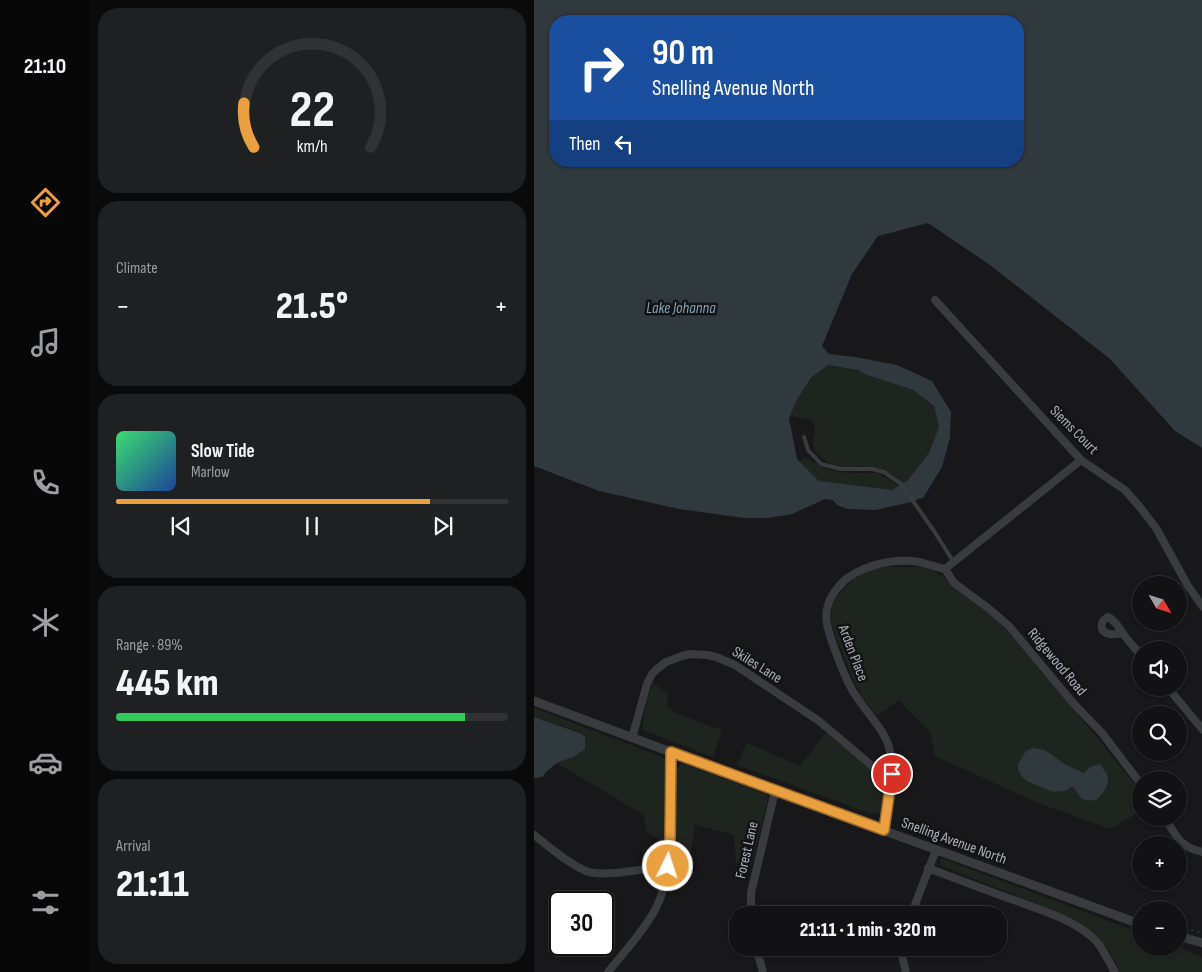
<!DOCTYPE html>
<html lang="en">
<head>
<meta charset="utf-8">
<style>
  :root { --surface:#121214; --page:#1f2022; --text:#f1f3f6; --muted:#9c9ea0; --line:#313234; --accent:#eba040 }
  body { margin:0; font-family:"Sofia Sans Condensed",sans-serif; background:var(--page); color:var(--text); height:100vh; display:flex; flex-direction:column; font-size:19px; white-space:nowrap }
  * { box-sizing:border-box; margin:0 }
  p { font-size:16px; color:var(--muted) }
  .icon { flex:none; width:28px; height:28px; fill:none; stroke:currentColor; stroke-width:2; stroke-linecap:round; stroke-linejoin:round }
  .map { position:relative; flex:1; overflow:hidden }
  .side { display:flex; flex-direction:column; gap:8px; padding:8px; background:#0a0a0b; width:444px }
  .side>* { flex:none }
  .top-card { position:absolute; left:15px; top:15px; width:475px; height:152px; border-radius:20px; box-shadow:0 1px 4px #0004,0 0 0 1px var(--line); background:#1a4fa0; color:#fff; overflow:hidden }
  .needle { width:32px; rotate:129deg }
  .tools { position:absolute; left:598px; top:576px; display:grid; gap:10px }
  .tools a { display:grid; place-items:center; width:55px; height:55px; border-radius:50%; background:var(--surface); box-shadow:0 1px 4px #0004,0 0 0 1px var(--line); font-size:25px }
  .speed { position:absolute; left:15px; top:891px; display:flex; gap:10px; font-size:25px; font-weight:700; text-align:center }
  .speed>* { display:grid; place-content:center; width:65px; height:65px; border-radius:50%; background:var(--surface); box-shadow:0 1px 4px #0004,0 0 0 1px var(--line); line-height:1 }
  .speed .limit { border:2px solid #111; border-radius:8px; background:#fff; color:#111 }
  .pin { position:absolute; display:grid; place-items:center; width:42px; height:42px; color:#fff; margin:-21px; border:2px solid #fff; border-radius:50%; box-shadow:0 1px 5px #0007 }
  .me { position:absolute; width:55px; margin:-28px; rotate:4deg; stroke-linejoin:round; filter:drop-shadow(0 0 4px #0008) }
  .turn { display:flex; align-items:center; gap:18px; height:105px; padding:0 20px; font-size:22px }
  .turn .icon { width:65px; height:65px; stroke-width:2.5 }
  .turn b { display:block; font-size:35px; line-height:42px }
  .then { display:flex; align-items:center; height:48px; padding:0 20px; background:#0003; gap:10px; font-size:19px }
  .big { font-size:38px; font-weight:800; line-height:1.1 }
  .side .tile { flex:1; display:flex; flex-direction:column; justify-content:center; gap:8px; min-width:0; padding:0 18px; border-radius:20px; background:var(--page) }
  .side .dial { align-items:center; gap:0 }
  .dial svg { height:130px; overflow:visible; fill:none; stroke:var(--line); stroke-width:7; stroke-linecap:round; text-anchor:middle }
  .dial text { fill:var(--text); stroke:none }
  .song { display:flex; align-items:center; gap:15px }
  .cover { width:60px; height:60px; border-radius:8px; background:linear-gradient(135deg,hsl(140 70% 55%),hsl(220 70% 35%)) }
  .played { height:5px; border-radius:2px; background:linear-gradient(90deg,var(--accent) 80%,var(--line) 80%) }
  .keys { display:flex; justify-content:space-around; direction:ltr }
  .heat { display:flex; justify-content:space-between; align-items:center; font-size:28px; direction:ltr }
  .charge { height:8px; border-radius:4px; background:linear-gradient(90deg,#34c759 89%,var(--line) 0) }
  .trip { position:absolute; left:195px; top:906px; width:278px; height:50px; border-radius:20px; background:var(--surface); box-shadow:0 1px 4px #0004,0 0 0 1px var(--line); font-weight:800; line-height:50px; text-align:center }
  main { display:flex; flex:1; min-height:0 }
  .tabs { display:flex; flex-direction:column; width:90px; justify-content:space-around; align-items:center; background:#070708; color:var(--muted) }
  .tabs .icon { width:35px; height:35px }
  .tabs .active { color:var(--accent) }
  .tabs b { font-size:22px; color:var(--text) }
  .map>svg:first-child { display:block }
  .green { fill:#1e251f; fill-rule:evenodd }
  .water { fill:#2f393e; fill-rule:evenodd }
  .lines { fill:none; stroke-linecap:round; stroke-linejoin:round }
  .path { stroke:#3f4246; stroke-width:1; stroke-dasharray:2.5 4; stroke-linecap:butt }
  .service { stroke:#393b3f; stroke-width:4 }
  .minor { stroke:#393b3f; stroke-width:8 }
  .tertiary { stroke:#393b3f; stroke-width:9 }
  .route-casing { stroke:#99682a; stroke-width:12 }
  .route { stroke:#eba040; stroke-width:9 }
  .labels { text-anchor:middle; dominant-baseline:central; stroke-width:5; stroke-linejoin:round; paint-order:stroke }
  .street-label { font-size:15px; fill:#abb1b9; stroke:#131315 }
  .water-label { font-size:16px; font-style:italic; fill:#84a2b3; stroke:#131315 }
</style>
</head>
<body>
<main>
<nav class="tabs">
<b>21:10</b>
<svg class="icon active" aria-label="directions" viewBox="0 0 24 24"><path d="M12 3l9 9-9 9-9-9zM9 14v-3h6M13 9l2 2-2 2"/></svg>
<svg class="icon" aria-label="music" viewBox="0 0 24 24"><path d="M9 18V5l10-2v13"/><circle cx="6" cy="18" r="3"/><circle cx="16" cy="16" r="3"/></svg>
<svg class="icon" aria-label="phone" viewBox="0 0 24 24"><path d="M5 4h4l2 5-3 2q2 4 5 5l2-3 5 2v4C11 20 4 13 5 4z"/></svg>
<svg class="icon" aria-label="climate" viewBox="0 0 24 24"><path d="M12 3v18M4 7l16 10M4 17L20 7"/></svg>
<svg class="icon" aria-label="car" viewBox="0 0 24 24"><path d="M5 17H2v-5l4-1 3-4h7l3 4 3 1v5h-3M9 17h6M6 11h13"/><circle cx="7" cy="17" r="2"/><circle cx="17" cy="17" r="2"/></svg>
<svg class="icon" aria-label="filters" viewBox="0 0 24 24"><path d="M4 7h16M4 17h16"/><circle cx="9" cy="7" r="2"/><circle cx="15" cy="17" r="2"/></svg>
</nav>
<section class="side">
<div class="tile dial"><svg viewBox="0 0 100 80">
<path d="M14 69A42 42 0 1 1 86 69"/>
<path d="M14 69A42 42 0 0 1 8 42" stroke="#eba040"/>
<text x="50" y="56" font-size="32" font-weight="700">22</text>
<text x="50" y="72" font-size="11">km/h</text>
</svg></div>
<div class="tile"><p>Climate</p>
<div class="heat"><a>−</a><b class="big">21.5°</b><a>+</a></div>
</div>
<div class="tile">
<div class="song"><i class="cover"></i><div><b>Slow Tide</b><p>Marlow</p></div></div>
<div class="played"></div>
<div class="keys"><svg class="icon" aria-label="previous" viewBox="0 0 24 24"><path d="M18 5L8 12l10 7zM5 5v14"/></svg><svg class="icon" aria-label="pause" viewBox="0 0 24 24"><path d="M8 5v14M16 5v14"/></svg><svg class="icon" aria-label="next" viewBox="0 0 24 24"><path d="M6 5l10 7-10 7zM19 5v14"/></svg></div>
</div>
<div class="tile"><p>Range · 89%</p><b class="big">445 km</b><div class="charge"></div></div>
<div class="tile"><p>Arrival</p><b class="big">21:11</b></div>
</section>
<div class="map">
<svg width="669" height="972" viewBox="0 0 669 972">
  <rect width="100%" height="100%" fill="#18181a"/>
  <path class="green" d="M 294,365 L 324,370 L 330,374 L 379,390 L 400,406 L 405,427 L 395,453 L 374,480 L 369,484 C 361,476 354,471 343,468 C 324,464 302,473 287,457 C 285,455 281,452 280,449 C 278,442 281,433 281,425 L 277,420 L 258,416 L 255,418 C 265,397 274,378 294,365 Z
    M 272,457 C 291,471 300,472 324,473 C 331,473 338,472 344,474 C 351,476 358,482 365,486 L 358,490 L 285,481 L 265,462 Z
    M 349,567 L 387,567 L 401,572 L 408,576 L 420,589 L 443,605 L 465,622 L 476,634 L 560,734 L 606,791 L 606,812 L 576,829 L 502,802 L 401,756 L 396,733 L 365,700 L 343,716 L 329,699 L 318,677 L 301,634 L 297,621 L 298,606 L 301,599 L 309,590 L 321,578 L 335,570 ZM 524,759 L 532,765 L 550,773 L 566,765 L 573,773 L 546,798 L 540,788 L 537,787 L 532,791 L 519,792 Z
    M 119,683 L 134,694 L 133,706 L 143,714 L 188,730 L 179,757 L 109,730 C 109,714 113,698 119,683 Z
    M 0,708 L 128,757 L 132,760 L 131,843 L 113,832 L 109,815 L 23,763 L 39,757 L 46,732 L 0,717 Z
    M 292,733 L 350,781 L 351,785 L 349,809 L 346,812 L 341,814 L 335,813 L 203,765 L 213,743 L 266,766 Z
    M 148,763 L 232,794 L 234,797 L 233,802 L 217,866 L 202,863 L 200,835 L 161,825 L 157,851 L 140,857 L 142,768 Z
    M 407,859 L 410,859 L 606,933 L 606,948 L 644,947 L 668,957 L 668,972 L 586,972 C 578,952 564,935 545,923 C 532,914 511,907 497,901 C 467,890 437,878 408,866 L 406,863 Z"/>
  <path class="water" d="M 0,0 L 668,0 L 668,448 L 641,431 L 576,359 L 456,265 L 394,223 L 344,236 L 318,274 L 288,346 L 295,354 L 321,357 L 363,365 L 398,381 L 417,412 L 416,438 L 408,467 L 389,498 L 384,499 L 381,501 L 342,510 L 314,509 L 303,505 L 299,500 L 291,499 L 258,514 L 234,518 L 210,518 L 145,509 L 65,491 L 0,466 ZM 21,21 L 484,21 L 484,161 L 21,161 ZM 294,365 L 324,370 L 330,374 L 379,390 L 400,406 L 405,427 L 395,453 L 374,480 L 358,490 L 285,481 L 263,459 L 255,418 L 263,400 L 277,378 Z
    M 0,717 L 46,733 L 51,737 L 51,749 L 39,757 L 23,763 L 13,771 L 8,777 L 0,778 Z
    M 499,748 L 511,750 L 532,765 L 550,773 L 556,767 L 566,764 C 568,768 572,771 573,775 C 577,784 569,794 562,800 C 548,801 547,800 540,788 L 537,787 L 532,791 L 519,792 L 493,781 L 487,776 L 484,769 L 484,764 L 492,751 Z"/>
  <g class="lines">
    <path class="path" d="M 657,930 L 669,933"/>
    <path class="service" d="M 270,437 L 274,450 L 287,464 L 307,469 L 338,469 L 350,472 L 367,484 L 400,531 L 419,561"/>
    <path class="minor" d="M 401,300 L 547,460 L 591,490 L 605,506 L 622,528 L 654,586 L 669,607
      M 411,569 L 420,583 L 454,608 L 475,626 L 539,703 L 568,733 L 606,783
      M 588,633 C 584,634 579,635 576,634 C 564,632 566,621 574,617 C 583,621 585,629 590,635 C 595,642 601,648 606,654
      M 634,688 L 669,730
      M 98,738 L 113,684 L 118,674 L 123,669 L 132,662 L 148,656 L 156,654 L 173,655 L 182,657 L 201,665 L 285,721 L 357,782
      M 631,818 C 642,835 646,848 669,852
      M 350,830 C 355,806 362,771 355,747 C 349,728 332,712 322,696 C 314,685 309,671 304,658 C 295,634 284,612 302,590 C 306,585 310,580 315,577 C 334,564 362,558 385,562 C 393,564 402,567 411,569 L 547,460
      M 0,835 C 16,847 33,863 52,871 C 70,878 113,868 134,866
      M 394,868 C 422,879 450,889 477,899 C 506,910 541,919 563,942 C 570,951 575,962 581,972
      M 217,915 L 217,893 L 241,791
      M 377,915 L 402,850
      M 222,948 L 229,972
      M 369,948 L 369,960 L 372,972
      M 74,972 C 90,952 110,931 122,908 C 136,880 136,848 136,818 C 136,796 137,774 137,752"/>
    <path class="tertiary" d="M 0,701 L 241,791 L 606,924
      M 644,936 L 669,943"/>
  </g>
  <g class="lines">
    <g class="route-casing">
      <path id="route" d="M 134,866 L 136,842 L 137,752 L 350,830 L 358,774"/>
    </g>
    <use href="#route" class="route"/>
  </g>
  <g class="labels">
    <g class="street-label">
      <text transform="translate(540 430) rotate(45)">Siems Court</text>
      <text transform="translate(319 653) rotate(69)">Arden Place</text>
      <text transform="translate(523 662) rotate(50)">Ridgewood Road</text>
      <text transform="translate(223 665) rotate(32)">Skiles Lane</text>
      <text transform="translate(420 841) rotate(20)">Snelling Avenue North</text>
      <text transform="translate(213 850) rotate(-77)">Forest Lane</text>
    </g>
    <g class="water-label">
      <text x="147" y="308">Lake Johanna</text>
    </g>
  </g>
</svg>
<div class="tools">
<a><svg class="needle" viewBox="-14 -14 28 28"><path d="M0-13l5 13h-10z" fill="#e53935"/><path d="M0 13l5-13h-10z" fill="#9c9ea0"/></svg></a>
<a><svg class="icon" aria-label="sound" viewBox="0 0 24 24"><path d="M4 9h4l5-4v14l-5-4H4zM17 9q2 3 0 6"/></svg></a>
<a><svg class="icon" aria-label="search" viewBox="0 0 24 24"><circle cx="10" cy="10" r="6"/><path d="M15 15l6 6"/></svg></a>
<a><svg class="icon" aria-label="layers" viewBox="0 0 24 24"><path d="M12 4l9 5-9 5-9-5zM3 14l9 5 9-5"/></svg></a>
<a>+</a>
<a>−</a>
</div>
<div class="speed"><div class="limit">30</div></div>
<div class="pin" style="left:358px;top:774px;background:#d93025"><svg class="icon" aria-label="arrive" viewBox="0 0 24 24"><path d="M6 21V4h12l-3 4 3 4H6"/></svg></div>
<svg class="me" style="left:134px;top:866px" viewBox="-20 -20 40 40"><circle r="17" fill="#eba040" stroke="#fff" stroke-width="3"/><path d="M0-11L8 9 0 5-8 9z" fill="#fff"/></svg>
<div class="trip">21:11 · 1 min · 320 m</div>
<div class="top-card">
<div class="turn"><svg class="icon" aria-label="right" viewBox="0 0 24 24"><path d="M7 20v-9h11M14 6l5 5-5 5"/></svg><div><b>90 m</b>Snelling Avenue North</div></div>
<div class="then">Then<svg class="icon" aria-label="left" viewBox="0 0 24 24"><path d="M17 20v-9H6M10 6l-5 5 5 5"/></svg></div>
</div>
</div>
</main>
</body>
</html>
